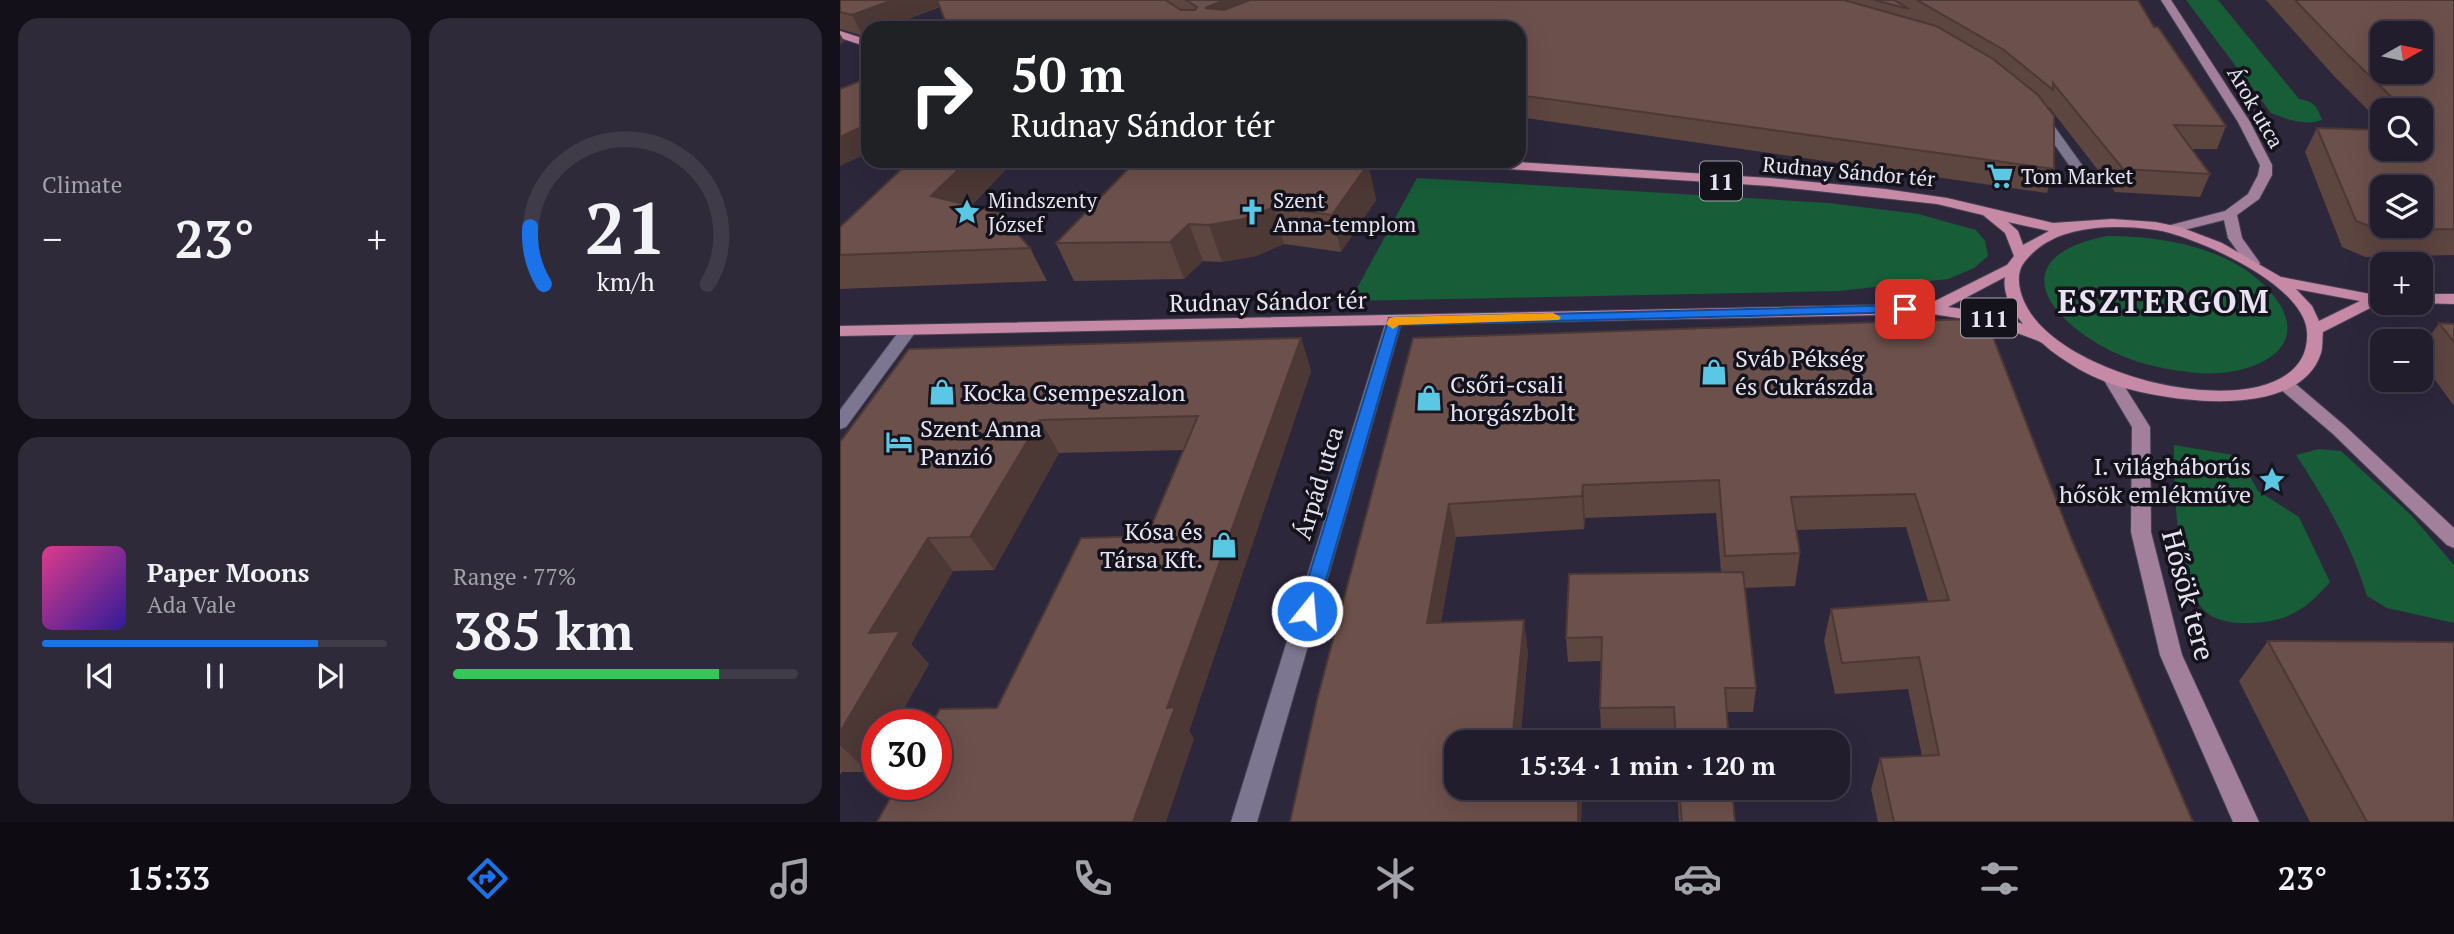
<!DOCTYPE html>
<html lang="en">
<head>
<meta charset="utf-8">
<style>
  :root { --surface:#221d2d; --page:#2e2a39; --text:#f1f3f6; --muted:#a2a2aa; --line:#3f3b49; --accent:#1a73e8 }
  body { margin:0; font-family:"PT Serif",serif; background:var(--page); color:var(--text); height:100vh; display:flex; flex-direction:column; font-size:26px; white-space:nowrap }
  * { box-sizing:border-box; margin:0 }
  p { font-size:23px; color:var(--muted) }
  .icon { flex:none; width:38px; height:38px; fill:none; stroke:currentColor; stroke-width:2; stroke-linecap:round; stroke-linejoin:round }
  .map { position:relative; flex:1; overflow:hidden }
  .details { display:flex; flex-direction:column; gap:18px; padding:18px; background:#131019; width:840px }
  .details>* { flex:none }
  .hud { position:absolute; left:21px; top:21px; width:665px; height:147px; border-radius:21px; box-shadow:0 7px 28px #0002,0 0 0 2px var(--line); background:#202124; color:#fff; overflow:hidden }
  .needle { width:46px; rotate:81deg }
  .buttons { position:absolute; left:1530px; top:21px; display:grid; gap:14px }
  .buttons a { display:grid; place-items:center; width:63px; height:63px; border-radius:14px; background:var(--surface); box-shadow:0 7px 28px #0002,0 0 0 2px var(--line); font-size:35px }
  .speed { position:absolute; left:21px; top:709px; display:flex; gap:14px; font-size:35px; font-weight:700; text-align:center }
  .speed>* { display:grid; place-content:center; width:91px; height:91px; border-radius:50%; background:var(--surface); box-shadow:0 7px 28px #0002,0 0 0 2px var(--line); line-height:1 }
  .speed .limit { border:10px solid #d22; background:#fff; color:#111 }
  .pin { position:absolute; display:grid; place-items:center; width:60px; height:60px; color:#fff; margin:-30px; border-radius:14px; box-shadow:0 4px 10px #0006 }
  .me { position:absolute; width:77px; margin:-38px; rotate:17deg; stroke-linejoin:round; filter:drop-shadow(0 0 5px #0008) }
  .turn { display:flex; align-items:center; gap:24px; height:147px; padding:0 35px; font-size:32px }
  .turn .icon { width:91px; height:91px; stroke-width:2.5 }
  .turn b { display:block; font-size:49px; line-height:60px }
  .big { font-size:52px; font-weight:700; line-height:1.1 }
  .details .card { flex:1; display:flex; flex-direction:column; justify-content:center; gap:10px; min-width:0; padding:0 24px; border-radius:21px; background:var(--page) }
  .details .dial { align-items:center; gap:0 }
  .dial svg { height:182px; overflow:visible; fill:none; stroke:var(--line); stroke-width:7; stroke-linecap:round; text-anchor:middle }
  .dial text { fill:var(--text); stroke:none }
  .song { display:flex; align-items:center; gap:21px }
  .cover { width:84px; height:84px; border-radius:10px; background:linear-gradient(135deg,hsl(330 70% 55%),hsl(250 70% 35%)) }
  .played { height:7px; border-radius:4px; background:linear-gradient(90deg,var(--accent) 80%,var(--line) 80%) }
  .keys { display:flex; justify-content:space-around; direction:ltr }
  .heat { display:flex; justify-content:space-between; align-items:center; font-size:38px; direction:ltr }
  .charge { height:10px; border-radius:5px; background:linear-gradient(90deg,#34c759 77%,var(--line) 0) }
  .details .tiles { flex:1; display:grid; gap:18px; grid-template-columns:repeat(2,1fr) }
  .trip { position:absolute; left:604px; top:730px; width:406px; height:70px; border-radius:21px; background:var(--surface); box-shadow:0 7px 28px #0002,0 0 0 2px var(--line); font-weight:700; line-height:70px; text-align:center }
  .tab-bar { display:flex; height:112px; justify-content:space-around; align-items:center; background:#0e0c12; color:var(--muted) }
  .tab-bar .icon { width:49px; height:49px }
  .tab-bar .active { color:var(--accent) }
  .tab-bar b { font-size:32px; color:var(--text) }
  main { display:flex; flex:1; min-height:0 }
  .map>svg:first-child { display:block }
  .green { fill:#165d38 }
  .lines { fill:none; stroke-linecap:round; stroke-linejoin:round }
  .service-casing { stroke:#474255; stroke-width:2 }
  .minor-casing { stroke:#474255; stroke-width:2 }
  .secondary-casing { stroke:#474255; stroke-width:2 }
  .primary-casing { stroke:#474255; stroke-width:2 }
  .service { fill:#7d7690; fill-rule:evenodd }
  .minor { fill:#7d7690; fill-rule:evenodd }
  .secondary { fill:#a2809b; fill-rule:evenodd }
  .primary { fill:#c78aa6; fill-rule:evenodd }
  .wall { fill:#5d4540 }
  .shaded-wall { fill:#4c3834 }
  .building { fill:#6c504b; stroke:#4c3834; stroke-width:2; fill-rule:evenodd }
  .route { fill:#1a73e8; stroke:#114b97; stroke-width:2 }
  .slow { fill:#f59e0b }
  .labels { text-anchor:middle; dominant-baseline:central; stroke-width:7; stroke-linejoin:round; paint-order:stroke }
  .far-street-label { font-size:21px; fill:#e7e3f2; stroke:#14121b }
  .far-poi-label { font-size:21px; fill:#e7e3f2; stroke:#14121b; text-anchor:start }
  .shield { fill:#14121b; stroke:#a8a4b2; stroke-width:2 }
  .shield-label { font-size:23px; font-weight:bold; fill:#e7e3f2 }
  .street-label { font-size:24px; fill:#e7e3f2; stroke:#14121b }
  .poi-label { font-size:24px; fill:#e7e3f2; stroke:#14121b; text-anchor:start }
  .near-street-label { font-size:28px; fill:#e7e3f2; stroke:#14121b }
  .district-label { font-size:32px; font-weight:bold; letter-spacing:2px; fill:#e7e3f2; stroke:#14121b }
</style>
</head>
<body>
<main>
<section class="details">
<div class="tiles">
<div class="card"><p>Climate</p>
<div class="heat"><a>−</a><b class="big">23°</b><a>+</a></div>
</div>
<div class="card dial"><svg viewBox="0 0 100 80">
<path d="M14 69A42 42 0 1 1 86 69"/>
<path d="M14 69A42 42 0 0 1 8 44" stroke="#1a73e8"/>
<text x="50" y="56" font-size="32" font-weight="700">21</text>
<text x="50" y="72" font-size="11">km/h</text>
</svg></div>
<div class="card">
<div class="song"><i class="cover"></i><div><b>Paper Moons</b><p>Ada Vale</p></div></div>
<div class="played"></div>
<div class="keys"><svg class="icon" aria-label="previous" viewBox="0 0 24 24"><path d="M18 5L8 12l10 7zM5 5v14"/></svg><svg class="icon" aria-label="pause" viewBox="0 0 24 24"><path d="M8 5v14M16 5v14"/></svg><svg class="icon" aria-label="next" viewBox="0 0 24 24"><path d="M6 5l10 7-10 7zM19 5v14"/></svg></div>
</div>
<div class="card"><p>Range · 77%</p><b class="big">385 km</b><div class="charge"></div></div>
</div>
</section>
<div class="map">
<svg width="1614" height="822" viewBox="0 0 1614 822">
  <rect width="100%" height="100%" fill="#2d273c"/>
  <path class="green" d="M 1346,0 L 1378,0 L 1459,99 C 1474,101 1477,106 1482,120 C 1464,126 1449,120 1431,113 Z
    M 577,178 L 989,203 L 1078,214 L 1136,230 L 1145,241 L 1148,256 L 1134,268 L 1108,279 L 999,291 L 510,301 Z
    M 1267,236 C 1323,236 1396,248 1433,295 C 1479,352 1405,378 1357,373 C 1331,370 1304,366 1280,355 C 1210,324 1158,258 1267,236 Z
    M 1334,445 L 1399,456 L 1418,491 L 1459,517 L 1490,582 C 1466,609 1450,621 1412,623 C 1399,624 1376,622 1366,612 C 1335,586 1334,484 1334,445 Z
    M 1479,449 L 1501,451 L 1571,515 L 1614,565 L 1614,623 L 1547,608 L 1527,596 C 1511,544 1486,501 1456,455 Z"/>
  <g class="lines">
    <g class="service-casing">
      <path id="service" d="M 679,122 L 685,124 L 685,130 L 679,130 Z"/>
    </g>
    <g class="minor-casing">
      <path id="minor" d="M 1196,112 L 1204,112 L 1242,165 L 1241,168 L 1231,168 L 1194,115 Z
        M 554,316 L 562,321 L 417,822 L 391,822 L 546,321 Z
        M 69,325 L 77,330 L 6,427 L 0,429 L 0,410 L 63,326 Z"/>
    </g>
    <g class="secondary-casing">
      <path id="secondary" d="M 1321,0 L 1331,0 L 1410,122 L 1432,165 L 1432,175 L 1419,199 L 1397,215 L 1402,238 L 1420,263 L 1418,266 L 1408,266 L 1388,238 L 1384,220 L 1332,233 L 1325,229 L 1327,226 L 1385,211 L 1408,194 L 1418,175 L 1420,165 L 1398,122 Z
        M 1270,371 L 1276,373 L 1310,427 L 1311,532 L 1342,655 L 1419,822 L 1393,822 L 1320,655 L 1291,532 L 1292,427 L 1262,377 Z
        M 1445,378 L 1451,380 L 1505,426 L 1614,528 L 1614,548 L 1607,545 L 1493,434 L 1439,388 L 1437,384 L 1439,380 Z"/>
    </g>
    <g class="primary-casing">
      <path id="primary" d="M 0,31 L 28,40 L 28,47 L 0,38 Z
        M 609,161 L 661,161 L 930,178 L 1045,189 L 1107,198 L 1213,223 L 1272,219 L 1315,222 L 1340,227 L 1382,243 L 1441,277 L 1541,296 L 1542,302 L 1483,332 C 1482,339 1483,347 1481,353 C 1459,424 1314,401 1264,381 C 1246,374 1229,364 1213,352 C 1207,348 1203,342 1196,340 C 1161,326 1128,319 1092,314 L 0,336 L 0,326 L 1089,304 L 1167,265 L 1174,256 L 1165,233 L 1143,215 L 1097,204 L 930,186 L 667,169 L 615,165 ZM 1168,222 L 1209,231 L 1183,245 L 1178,231 ZM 1272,227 C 1292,227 1312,228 1330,233 C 1369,244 1464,286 1467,332 C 1473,436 1217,387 1183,299 C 1178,286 1176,271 1186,260 C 1208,234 1240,228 1272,227 ZM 1165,277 C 1162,295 1173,311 1183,324 L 1147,312 L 1108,307 ZM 1456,289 L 1520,301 L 1479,321 L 1472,306 Z
        M 1580,294 L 1614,294 L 1614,304 L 1576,303 L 1580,303 Z"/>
    </g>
    <use href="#service" class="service"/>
    <use href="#minor" class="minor"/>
    <use href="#secondary" class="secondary"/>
    <use href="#primary" class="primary"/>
  </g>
  <path class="wall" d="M 0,0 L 1298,0 L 1314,27 L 1386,126 L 1377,149 L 1352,149 L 1370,174 L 1360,197 L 1275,192 L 1209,107 L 1214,169 L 1207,193 L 679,117 L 679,28 L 100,7 L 23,36 L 0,29 Z
    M 1426,0 L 1614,0 L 1614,255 L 1525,257 L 1502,247 L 1465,152 L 1477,128 L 1580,149 L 1580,110 L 1542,110 L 1542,124 L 1494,76 Z
    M 70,161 L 174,161 L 131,206 L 190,248 L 207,281 L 0,289 L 0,227 Z
    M 528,164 L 536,200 L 501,252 L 444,244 L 416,256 L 382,262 L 363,261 L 344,279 L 234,281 L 216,243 Z
    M 1599,323 L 1614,324 L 1614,406 L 1580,359 L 1580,351 Z
    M 461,338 L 471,371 L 349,731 L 354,739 L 157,708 L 307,536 L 343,450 L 219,453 L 154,570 L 113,571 L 71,644 L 89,664 L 55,724 L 37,724 L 37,756 L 28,772 L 2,772 L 0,775 L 0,442 Z
    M 573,338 L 1232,540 L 1353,822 L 1038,822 L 1031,789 L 1040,758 L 1082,756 L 1068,689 L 995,694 L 984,641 L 991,609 L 1088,601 L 1066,527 L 956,530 L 960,553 L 955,586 L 905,588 L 916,688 L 913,712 L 886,712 L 889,742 L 834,742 L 833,730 L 761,731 L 760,708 L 761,661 L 728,662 L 726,638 L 881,572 L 876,513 L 745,518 L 744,529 L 616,537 L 601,622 L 688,652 L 680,742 L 616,742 L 742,788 L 741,822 L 450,822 Z
    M 1428,641 L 1614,822 L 1470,822 L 1399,681 Z
    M 837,788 L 892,788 L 895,822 L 839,822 Z"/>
  <path class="shaded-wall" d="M 53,0 L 98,0 L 101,6 L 43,28 L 28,28 L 28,34 L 23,36 L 12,15 Z
    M 385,0 L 440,0 L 373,28 L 365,8 Z
    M 0,34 L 5,42 L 0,44 Z
    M 28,124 L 28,153 L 0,166 L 0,137 Z
    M 127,161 L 174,161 L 109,228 L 91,196 Z
    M 528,164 L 536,200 L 501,252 L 492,215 Z
    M 434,207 L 444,244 L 416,256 L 382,262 L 369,225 Z
    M 349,224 L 363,261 L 344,279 L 330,242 Z
    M 461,338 L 471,371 L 349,731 L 354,739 L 326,822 L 293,822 L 327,708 Z
    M 200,420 L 219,453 L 154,570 L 130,537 Z
    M 743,485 L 745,518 L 744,529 L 742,496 Z
    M 609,504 L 616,537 L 595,655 L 587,623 Z
    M 88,538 L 113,571 L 71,644 L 89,664 L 55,724 L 37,724 L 37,756 L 28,772 L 0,745 L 0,732 L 29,633 Z
    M 684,620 L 688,652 L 680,742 L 672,742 Z
    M 738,788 L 742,788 L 741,822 L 738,822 Z"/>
  <path class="building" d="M 0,0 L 53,0 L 12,15 L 0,12 Z
    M 97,0 L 325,0 L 341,10 L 355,10 L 357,7 L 346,0 L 385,0 L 365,8 L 384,10 L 410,0 L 1004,0 L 1096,26 L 1153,59 L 1198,95 L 1214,116 L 1214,169 L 679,95 L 679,28 L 108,28 Z
    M 1034,0 L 1054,0 L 1069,9 Z
    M 1077,0 L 1298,0 L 1314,27 L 1318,27 L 1386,126 L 1334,125 L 1370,174 L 1283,169 L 1213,83 L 1213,90 L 1164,50 Z
    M 1455,0 L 1614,0 L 1614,229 L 1540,230 L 1516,221 L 1477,128 L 1542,130 L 1542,149 L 1580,149 L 1580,131 L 1587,131 L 1580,124 L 1580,110 L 1565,110 L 1506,53 ZM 1542,33 L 1580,33 L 1580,72 L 1542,72 ZM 1542,187 L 1580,187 L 1580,226 L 1542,226 Z
    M 28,78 L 28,124 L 0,137 L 0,89 Z
    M 70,161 L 127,161 L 91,196 L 160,213 L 190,248 L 0,255 L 0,227 Z
    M 296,161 L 484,161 L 528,164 L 492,215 L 434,207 L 404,219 L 369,225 L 349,224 L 330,242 L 216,243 Z
    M 1133,319 L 1149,327 L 1232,540 L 1353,822 L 1054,822 L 1040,758 L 1099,755 L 1079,657 L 1002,663 L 991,609 L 1109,600 L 1075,494 L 951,497 L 960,553 L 885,556 L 879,480 L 743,485 L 742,496 L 609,504 L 587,623 L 684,620 L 672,742 L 616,742 L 616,788 L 738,788 L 738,822 L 450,822 L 477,700 L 573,338 Z
    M 1599,323 L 1614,324 L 1614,342 Z
    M 461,338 L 327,708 L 335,707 L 293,822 L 37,822 L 58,784 L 96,784 L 96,724 L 91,724 L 100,709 L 157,708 L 241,538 L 307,536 L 358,416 L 200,420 L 130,537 L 88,538 L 29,633 L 60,631 L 0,732 L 0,442 L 69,349 Z
    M 903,572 L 916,688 L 885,688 L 889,742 L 836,742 L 834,707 L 760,708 L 762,637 L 726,638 L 729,574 Z
    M 1428,641 L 1614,642 L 1614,822 L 1527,822 Z
    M 839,788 L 892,788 L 895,822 L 842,822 Z"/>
  <path class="route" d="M 1065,305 L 1073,309 L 1070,312 L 560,325 L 477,611 L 474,617 L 461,617 L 458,611 L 549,318 Z"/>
  <path class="slow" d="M 713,313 L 721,317 L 719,320 L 559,325 L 553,329 L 546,324 L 549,318 L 554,317 Z"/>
  <defs>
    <g id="supermarket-bare" transform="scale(2.1)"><path d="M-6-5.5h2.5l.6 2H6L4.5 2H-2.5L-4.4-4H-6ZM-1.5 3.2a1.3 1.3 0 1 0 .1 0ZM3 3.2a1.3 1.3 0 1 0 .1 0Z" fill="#5ac8e5" stroke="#14121b" stroke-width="2.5" paint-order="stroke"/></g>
    <g id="sight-bare" transform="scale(2.1)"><path d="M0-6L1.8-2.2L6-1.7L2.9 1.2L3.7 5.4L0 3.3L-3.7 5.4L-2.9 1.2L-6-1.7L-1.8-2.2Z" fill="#5ac8e5" stroke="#14121b" stroke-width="2.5" paint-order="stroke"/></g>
    <g id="church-bare" transform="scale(2.1)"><path d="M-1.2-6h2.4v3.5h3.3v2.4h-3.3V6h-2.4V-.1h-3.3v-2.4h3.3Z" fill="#5ac8e5" stroke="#14121b" stroke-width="2.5" paint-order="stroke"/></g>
    <g id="shop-bare" transform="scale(2.1)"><path d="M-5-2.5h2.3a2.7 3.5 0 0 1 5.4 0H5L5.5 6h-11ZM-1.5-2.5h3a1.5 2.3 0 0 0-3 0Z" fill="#5ac8e5" stroke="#14121b" stroke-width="2.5" paint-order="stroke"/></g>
    <g id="hotel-bare" transform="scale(2.1)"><path d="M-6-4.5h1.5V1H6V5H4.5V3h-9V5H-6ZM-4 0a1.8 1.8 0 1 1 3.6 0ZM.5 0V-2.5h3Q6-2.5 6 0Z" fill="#5ac8e5" stroke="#14121b" stroke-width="2.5" paint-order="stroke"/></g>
  </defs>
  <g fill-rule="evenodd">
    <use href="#supermarket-bare" x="1160" y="176"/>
    <use href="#sight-bare" x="127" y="212"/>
    <use href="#church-bare" x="412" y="212"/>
    <use href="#shop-bare" x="874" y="372"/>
    <use href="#shop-bare" x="102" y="392"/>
    <use href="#shop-bare" x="589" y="398"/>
    <use href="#hotel-bare" x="59" y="442"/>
    <use href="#sight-bare" x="1432" y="480"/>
    <use href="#shop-bare" x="384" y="545"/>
  </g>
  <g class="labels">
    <g class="far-street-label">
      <text transform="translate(1416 107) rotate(60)">Árok utca</text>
      <text transform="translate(1009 171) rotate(5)">Rudnay Sándor tér</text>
    </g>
    <g class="far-poi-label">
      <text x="1181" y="176">Tom Market</text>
      <text x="148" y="200">Mindszenty<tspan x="148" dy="24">József</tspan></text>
      <text x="433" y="200">Szent<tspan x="433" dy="24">Anna-templom</tspan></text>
    </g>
    <g class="shield">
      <rect x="860" y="161.5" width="42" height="39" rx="5"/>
      <rect x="1121" y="298.5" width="56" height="39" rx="5"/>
    </g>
    <g class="shield-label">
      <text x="881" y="181">11</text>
      <text x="1149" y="318">111</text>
    </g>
    <g class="street-label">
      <text transform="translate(428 301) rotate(-1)">Rudnay Sándor tér</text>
      <text transform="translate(478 483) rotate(-73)">Árpád utca</text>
    </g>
    <g class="poi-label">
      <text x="895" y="358">Sváb Pékség<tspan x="895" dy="28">és Cukrászda</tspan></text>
      <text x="610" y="384">Csőri-csali<tspan x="610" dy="28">horgászbolt</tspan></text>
      <text x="123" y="392">Kocka Csempeszalon</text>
      <text x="80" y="428">Szent Anna<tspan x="80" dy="28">Panzió</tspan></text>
      <text x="1411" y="466" text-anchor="end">I. világháborús<tspan x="1411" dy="28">hősök emlékműve</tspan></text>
      <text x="363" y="531" text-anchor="end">Kósa és<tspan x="363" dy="28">Társa Kft.</tspan></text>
    </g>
    <g class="near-street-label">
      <text transform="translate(1349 595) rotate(75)">Hősök tere</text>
    </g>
    <g class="district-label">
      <text x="1324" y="301">ESZTERGOM</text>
    </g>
  </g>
</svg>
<div class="buttons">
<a><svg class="needle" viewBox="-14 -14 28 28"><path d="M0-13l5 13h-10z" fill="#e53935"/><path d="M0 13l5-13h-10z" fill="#a2a2aa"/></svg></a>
<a><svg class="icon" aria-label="search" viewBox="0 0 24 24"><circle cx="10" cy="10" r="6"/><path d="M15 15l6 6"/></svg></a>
<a><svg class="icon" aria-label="layers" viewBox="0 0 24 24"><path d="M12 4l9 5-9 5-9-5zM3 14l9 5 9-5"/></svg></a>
<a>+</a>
<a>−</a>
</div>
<div class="speed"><div class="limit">30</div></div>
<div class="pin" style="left:1065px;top:309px;background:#d93025"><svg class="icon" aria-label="arrive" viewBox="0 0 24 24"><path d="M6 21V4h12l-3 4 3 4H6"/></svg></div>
<svg class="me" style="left:467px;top:611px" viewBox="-20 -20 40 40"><circle r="17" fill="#1a73e8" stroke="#fff" stroke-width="3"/><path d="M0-11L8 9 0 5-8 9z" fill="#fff"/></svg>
<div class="trip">15:34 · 1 min · 120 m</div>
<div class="hud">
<div class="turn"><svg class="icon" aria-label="right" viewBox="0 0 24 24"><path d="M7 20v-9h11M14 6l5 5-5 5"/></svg><div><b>50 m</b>Rudnay Sándor tér</div></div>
</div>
</div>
</main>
<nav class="tab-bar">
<b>15:33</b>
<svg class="icon active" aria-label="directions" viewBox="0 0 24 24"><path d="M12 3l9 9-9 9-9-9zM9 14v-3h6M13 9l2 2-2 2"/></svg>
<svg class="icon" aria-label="music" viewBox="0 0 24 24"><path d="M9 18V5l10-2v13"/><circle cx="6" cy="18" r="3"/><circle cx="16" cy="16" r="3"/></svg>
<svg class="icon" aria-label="phone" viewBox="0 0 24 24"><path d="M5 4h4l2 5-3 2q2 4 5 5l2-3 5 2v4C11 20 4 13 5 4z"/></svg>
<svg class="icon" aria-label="climate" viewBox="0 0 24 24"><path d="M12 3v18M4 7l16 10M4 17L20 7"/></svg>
<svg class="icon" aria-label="car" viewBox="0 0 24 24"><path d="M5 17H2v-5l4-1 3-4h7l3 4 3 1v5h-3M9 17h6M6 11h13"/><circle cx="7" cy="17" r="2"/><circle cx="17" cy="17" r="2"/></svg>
<svg class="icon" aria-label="filters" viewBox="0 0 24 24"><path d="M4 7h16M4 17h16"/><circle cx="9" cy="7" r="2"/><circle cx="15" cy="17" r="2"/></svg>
<b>23°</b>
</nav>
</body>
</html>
